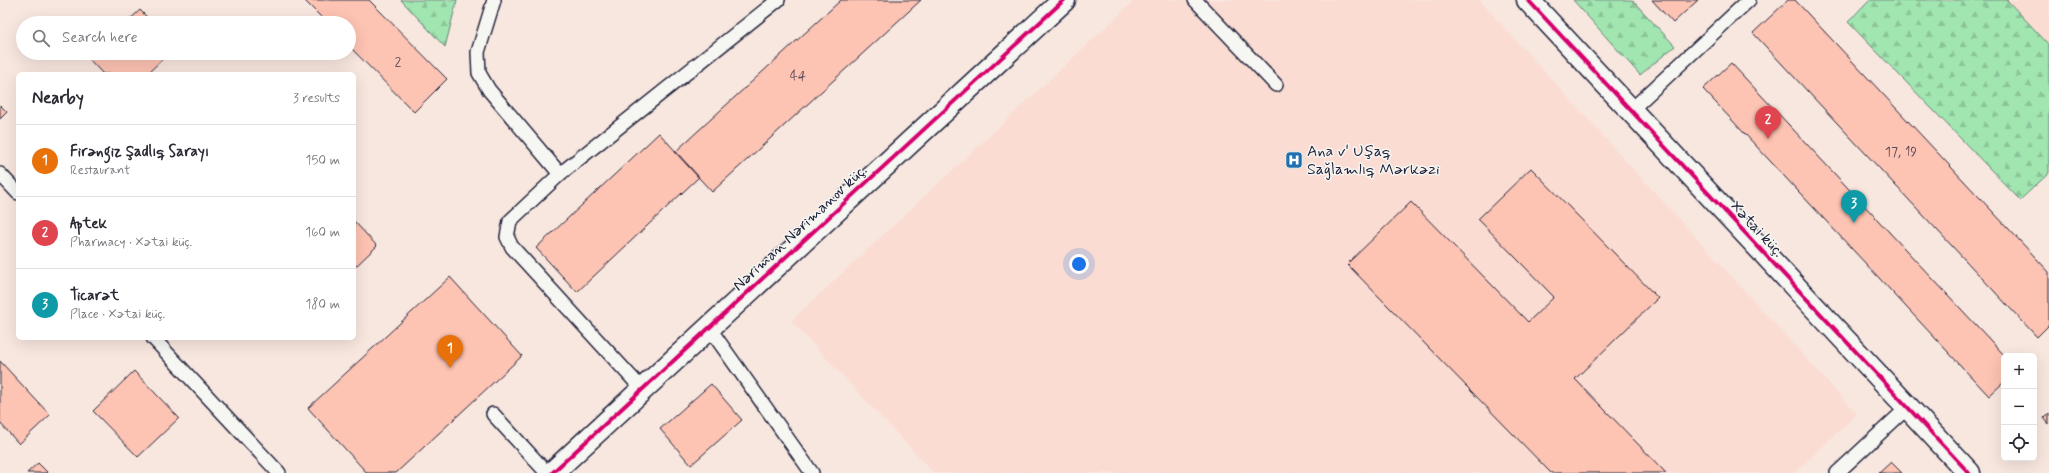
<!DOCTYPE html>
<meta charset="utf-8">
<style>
body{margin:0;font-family:Mynerve,sans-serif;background:#f7f7f7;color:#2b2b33}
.controls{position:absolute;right:12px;bottom:12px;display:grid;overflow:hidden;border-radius:6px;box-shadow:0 4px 16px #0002}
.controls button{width:36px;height:36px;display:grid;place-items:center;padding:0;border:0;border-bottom:1px solid #e1e1e2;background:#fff;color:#2b2b33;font:20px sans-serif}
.you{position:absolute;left:1079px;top:264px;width:14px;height:14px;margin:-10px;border:3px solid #fff;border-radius:50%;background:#1a73e8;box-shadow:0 0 0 6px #1a73e833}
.badge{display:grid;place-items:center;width:26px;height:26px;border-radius:50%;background:#111827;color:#fff;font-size:13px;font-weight:700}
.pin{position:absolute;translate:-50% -33px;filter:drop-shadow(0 1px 2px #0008)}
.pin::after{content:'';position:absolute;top:21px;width:14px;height:12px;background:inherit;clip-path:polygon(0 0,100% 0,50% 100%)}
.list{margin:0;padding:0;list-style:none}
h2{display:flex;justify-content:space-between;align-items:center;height:52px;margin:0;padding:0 16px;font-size:17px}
h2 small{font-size:13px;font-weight:400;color:#7c7c81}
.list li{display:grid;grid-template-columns:26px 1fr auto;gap:12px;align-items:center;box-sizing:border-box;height:72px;padding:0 16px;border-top:1px solid #e1e1e2}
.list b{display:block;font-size:15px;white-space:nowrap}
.list p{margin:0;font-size:13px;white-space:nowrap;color:#7c7c81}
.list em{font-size:13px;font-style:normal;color:#7c7c81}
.icon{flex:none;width:22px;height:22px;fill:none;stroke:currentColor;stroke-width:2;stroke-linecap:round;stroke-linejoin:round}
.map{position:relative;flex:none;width:2049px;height:473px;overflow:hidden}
.search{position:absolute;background:#fff;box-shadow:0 4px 16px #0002;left:16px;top:16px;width:340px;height:44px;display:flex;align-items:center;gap:10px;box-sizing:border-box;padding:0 14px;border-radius:22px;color:#7c7c81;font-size:15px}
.panel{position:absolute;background:#fff;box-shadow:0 4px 16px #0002;left:16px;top:72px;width:340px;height:268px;border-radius:6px}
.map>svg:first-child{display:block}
.built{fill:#fadcd2}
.forest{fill:url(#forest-firs);stroke:#628476}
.building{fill:#fdc3b3;stroke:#22223b}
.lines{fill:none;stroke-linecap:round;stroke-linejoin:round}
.service-casing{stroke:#22223b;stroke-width:16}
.minor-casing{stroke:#22223b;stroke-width:25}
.tertiary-casing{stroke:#22223b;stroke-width:25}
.service{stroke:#f6f6f2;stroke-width:13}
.minor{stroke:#f6f6f2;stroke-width:22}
.tertiary{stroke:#f6f6f2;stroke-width:22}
.cycleway-casing{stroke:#f6f6f2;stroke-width:6}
.cycleway{stroke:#d6006c;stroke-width:4}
.labels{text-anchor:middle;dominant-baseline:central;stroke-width:3;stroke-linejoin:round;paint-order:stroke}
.number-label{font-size:14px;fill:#594a59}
.poi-label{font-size:16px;fill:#22223b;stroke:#f6f6f2;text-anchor:start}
.street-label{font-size:16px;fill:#22223b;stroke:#f6f6f2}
</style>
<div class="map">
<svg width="2049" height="473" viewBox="0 0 2049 473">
<defs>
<pattern id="forest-firs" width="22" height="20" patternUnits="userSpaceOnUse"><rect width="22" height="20" fill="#a1e5b0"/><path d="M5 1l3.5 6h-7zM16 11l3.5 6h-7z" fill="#8ac498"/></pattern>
</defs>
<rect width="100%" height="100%" fill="#f8e7df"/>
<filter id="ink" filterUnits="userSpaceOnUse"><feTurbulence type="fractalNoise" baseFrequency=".025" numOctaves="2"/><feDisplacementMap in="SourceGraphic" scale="8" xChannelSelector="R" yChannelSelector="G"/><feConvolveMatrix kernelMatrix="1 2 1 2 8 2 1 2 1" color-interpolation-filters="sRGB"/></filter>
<g filter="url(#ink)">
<!-- built -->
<path class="built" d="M 1135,0 L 1479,0 L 1857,414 L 1794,473 L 934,473 L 791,321 Z
M 2007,0 L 2049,0 L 2049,45 Z"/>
<!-- forest -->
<path class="forest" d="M 401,0 L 457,0 L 445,47 Z
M 1573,0 L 1632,0 L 1675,46 L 1640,75 Z
M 1869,0 L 2007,0 L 2049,45 L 2049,173 L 2020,200 L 1848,22 Z"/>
<!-- building -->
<path class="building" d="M 304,0 L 369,0 L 447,79 L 414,112 L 349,46 L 349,23 L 327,23 Z
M 841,0 L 921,0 L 712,192 L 675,152 Z
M 1652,0 L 1698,0 L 1673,23 Z
M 1788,0 L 1795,0 L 2049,272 L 2049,325 L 2037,337 L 1753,33 Z
M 140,10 L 153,23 L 126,23 Z
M 94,53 L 169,53 L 147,74 L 103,74 L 88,58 Z
M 1731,63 L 2005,356 L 2004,382 L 1989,396 L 1703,89 Z
M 0,105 L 7,112 L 0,119 Z
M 659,133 L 699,177 L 577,292 L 536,248 Z
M 1531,168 L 1658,298 L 1575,379 L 1666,473 L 1551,473 L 1347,264 L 1411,202 L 1528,322 L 1554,297 L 1478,219 Z
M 354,221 L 377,246 L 354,268 Z
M 450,277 L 522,356 L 396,473 L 367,473 L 308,408 Z
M 0,361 L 50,415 L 19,444 L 0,423 Z
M 134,371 L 179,418 L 138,457 L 93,411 Z
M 711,384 L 742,420 L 691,465 L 660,429 Z
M 2049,413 L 2049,424 L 2044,418 Z
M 1891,462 L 1902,473 L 1879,473 Z
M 38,463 L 48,473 L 27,473 Z"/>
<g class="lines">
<defs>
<path id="service" d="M 494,0 L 478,52 L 479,73 L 489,90 L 560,174 L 510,221 L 507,237 L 512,247 L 643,390
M 1195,0 L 1276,85
M 1630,111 L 1749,0
M 0,174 L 18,193
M 560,174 L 778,0
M 710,329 L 812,473
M 153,338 L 279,473
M 493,414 L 547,473
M 1837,473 L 1908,407"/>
<path id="minor" d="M 1528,0 L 1969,473"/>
<path id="tertiary" d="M 552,473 L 1064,0"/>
</defs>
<!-- service casing -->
<use href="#service" class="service-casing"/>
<!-- minor casing -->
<use href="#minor" class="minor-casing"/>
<!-- tertiary casing -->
<use href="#tertiary" class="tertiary-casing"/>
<!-- service -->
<use href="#service" class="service"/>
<!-- minor -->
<use href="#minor" class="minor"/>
<!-- tertiary -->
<use href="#tertiary" class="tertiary"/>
<defs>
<path id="cycleway" d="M 1528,0 L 1969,473
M 552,473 L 1064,0"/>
</defs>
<!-- cycleway casing -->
<use href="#cycleway" class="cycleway-casing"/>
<!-- cycleway -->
<use href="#cycleway" class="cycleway"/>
</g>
</g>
<!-- icons -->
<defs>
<symbol id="hospital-square" viewBox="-11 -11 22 22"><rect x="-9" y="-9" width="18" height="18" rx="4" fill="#1f6fb2" stroke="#f6f6f2"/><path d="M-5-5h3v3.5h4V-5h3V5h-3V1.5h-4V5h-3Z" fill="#fff"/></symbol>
</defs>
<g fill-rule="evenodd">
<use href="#hospital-square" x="1284" y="150" width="20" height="20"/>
</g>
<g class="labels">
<!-- number labels -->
<g class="number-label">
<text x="398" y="62">2</text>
<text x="798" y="76">44</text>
<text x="1901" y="152">17, 19</text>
</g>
<!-- poi labels -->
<g class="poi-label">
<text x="1307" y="151">Ana v' Uşaq<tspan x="1307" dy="18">Sağlamlıq Mərkəzi</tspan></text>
</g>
<!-- street labels -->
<g class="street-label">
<text transform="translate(800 228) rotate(-43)">Nəriman Nərimanov küç.</text>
<text transform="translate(1757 229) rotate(47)">Xətai küç.</text>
</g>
</g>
</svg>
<div class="controls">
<button>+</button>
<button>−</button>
<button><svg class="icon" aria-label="locate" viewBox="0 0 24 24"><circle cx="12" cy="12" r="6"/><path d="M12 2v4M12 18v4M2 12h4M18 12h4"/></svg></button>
</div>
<div class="you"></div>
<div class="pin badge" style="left:450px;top:368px;background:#e8710a">1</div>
<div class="pin badge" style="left:1768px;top:139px;background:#e0444e">2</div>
<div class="pin badge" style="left:1854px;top:223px;background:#0f9aa8">3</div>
<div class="search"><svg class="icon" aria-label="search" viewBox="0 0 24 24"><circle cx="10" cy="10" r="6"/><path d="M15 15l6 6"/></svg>Search here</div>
<section class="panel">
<h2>Nearby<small>3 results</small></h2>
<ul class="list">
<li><span class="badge" style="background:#e8710a">1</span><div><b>Firəngiz Şadlıq Sarayı</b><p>Restaurant</p></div><em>150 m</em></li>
<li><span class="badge" style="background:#e0444e">2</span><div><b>Aptek</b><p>Pharmacy · Xətai küç.</p></div><em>160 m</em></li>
<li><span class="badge" style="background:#0f9aa8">3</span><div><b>Ticarət</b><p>Place · Xətai küç.</p></div><em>180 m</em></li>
</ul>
</section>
</div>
